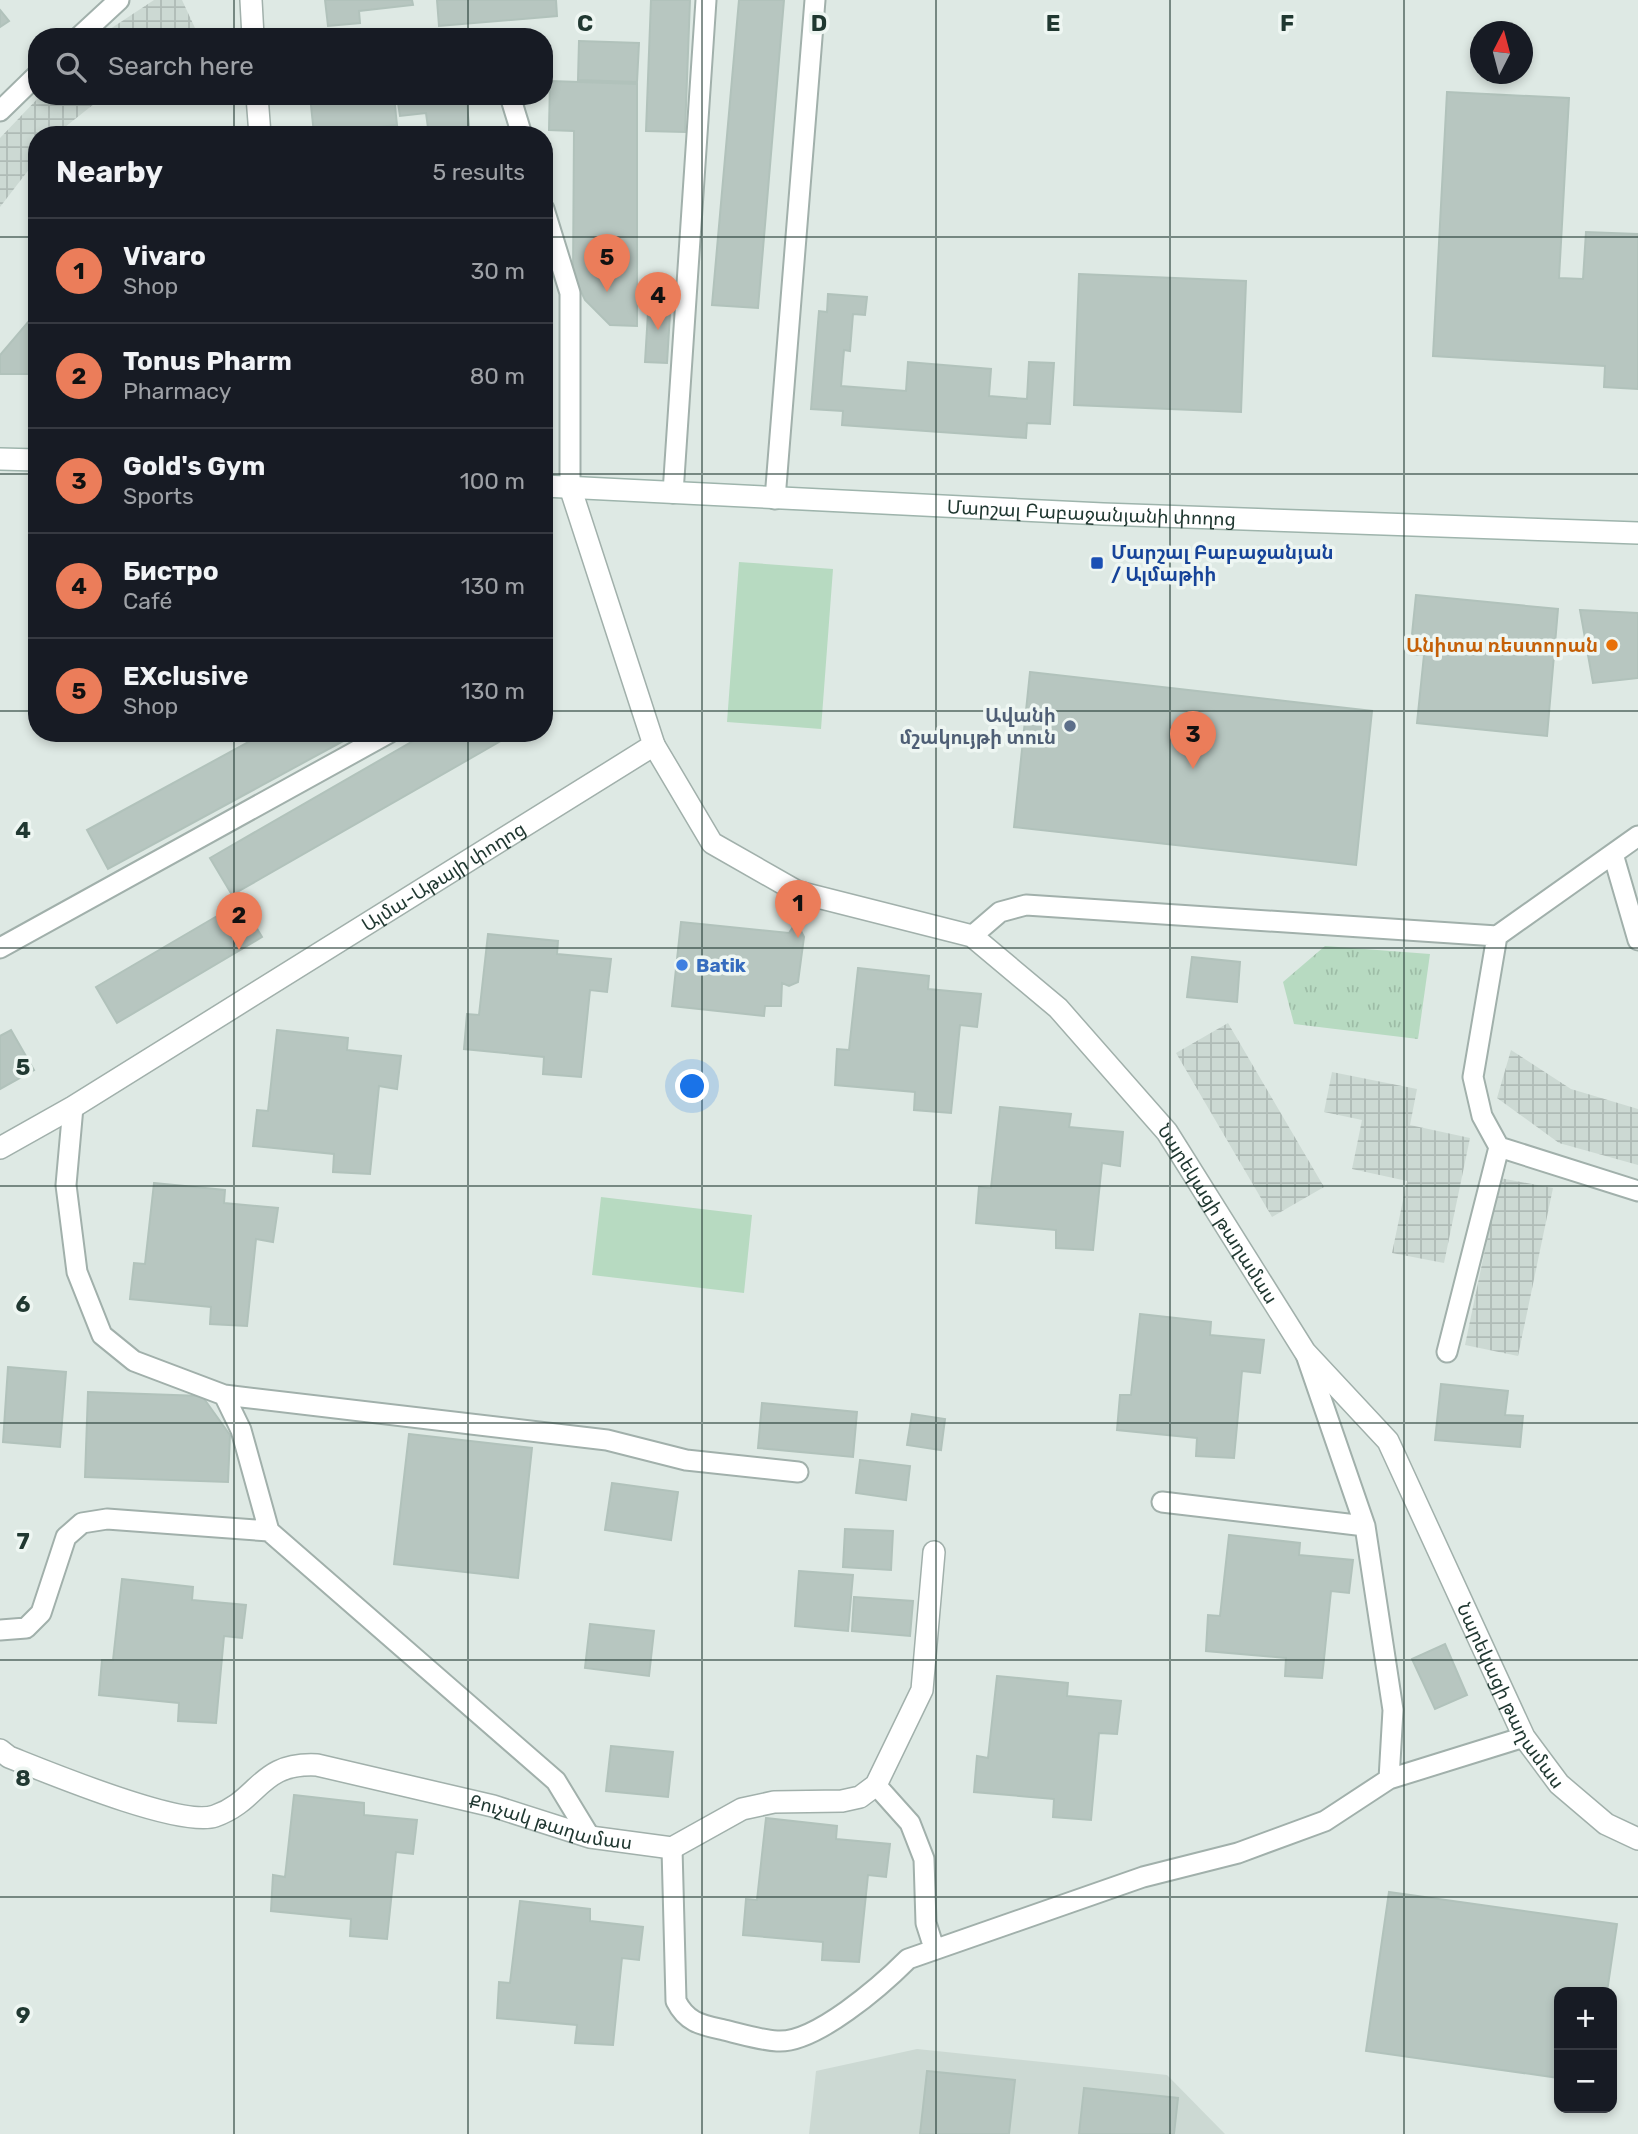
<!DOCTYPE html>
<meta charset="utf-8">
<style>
body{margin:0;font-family:Rubik,"Noto Sans Armenian",sans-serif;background:#20242c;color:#f1f3f6}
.controls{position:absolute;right:21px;bottom:21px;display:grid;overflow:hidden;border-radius:14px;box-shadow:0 4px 10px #0003}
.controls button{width:63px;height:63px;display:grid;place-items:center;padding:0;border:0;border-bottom:2px solid #363941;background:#171b24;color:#f1f3f6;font:35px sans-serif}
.compass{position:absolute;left:1470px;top:21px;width:63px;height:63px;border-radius:50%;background:#171b24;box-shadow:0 4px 10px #0003;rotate:6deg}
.you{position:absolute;left:693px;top:1087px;width:24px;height:24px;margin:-18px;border:5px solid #fff;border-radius:50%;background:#1a73e8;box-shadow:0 0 0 10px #1a73e833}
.badge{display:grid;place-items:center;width:46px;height:46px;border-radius:50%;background:#eb7d5a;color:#111;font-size:23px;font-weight:700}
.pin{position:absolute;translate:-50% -58px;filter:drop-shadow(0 2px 4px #0008)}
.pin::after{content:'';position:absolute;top:37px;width:24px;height:21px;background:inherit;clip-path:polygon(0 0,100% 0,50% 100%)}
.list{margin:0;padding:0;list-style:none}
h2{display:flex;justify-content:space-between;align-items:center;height:91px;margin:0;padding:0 28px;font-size:30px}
h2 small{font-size:23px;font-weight:400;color:#9ea1a6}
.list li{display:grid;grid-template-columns:46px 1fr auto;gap:21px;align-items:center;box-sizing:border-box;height:105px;padding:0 28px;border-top:2px solid #363941}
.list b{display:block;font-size:26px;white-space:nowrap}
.list p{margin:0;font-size:23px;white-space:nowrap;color:#9ea1a6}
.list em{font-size:23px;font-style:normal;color:#9ea1a6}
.icon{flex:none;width:38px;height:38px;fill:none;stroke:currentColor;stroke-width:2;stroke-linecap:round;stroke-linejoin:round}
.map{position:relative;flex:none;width:1638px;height:2134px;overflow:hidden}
.search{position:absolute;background:#171b24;box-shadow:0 4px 10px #0003;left:28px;top:28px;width:525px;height:77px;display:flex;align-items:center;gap:18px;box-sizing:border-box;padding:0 24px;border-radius:28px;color:#9ea1a6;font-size:26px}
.panel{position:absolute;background:#171b24;box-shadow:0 4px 10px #0003;left:28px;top:126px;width:525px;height:616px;border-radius:28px}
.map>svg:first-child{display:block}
.built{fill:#ccd9d3}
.industrial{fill:url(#industrial-grid)}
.grass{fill:url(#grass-tufts)}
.pitch{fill:#b7dac1}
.building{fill:#b7c6c0;stroke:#b1c2bb;stroke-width:2}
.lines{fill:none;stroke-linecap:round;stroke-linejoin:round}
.service-casing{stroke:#a1b0ab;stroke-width:23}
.minor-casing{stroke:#a1b0ab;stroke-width:24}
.tertiary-casing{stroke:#a1b0ab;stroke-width:24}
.secondary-casing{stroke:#9eb4ac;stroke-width:24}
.service{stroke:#fff;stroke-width:19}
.minor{stroke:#fff;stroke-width:21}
.tertiary{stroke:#fff;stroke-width:21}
.secondary{stroke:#fff;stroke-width:21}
.grid{fill:none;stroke:#203831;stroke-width:2;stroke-opacity:0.55}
.transit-dot{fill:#1a4fb4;stroke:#eef6f2;stroke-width:2.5}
.food-dot{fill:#e8710a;stroke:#eef6f2;stroke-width:2.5}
.service-dot{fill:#5c6f8a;stroke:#eef6f2;stroke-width:2.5}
.shop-dot{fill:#3f7fe0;stroke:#eef6f2;stroke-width:2.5}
.labels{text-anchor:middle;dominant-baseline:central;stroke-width:7;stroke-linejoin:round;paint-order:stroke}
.street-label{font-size:19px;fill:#203831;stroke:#eef6f2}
.transit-label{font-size:19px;font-weight:bold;fill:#164399;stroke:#eef6f2;text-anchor:start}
.food-label{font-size:19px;font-weight:bold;fill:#c56008;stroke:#eef6f2;text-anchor:end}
.service-label{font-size:19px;font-weight:bold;fill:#4e5e75;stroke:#eef6f2;text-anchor:end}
.shop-label{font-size:19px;font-weight:bold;fill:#366cbe;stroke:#eef6f2;text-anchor:start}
.grid-label{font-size:23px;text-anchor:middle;font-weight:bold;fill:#203831;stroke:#eef6f2;stroke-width:7;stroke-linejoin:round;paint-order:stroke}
</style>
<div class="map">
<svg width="1638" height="2134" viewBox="0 0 1638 2134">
<defs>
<pattern id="industrial-grid" width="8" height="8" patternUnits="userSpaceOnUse" patternTransform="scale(1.75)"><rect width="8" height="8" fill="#ccd9d3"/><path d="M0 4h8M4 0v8" fill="none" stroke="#afbbb6"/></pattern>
<pattern id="grass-tufts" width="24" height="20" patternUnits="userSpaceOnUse" patternTransform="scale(1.75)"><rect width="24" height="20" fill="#b7dac1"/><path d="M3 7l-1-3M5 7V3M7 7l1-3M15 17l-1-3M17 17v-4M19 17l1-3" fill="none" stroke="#9dbca6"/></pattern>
</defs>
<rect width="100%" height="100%" fill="#dee9e4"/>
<!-- built -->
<path class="built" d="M 917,2049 L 1167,2075 L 1225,2134 L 809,2134 L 816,2071 Z"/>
<!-- industrial -->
<path class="industrial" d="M 154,0 L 182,0 L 195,28 L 183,37 L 98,37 Z
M 40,96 L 104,96 L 55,135 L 37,135 L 37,159 L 0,207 L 0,138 Z
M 1228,1023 L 1324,1187 L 1272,1217 L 1176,1053 Z
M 1511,1050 L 1571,1089 L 1638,1109 L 1638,1165 L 1559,1143 L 1497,1098 Z
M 1332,1072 L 1417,1089 L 1410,1125 L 1470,1138 L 1444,1263 L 1392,1253 L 1407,1181 L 1352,1169 L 1362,1120 L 1324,1112 Z
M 1500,1178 L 1553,1188 L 1518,1356 L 1465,1345 Z"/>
<!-- grass -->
<path class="grass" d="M 1325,946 L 1430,954 L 1418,1039 L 1294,1024 L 1283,982 Z"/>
<!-- pitch -->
<path class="pitch" d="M 739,562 L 833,569 L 821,729 L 727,722 Z
M 601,1197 L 752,1215 L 744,1293 L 592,1275 Z"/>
<!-- building -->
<path class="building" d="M 325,0 L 412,0 L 413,5 L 359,11 L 360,23 L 328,26 Z
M 437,0 L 556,0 L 557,16 L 439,26 Z
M 651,0 L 690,0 L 685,132 L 646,131 Z
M 739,0 L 784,0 L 758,308 L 712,305 Z
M 0,10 L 9,21 L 0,27 Z
M 579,41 L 639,43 L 637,82 L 578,80 Z
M 550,81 L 637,84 L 637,326 L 610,325 L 585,300 L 573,275 L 574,131 L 549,130 Z
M 1447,92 L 1569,98 L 1559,278 L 1583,279 L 1586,232 L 1638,234 L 1638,389 L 1604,387 L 1605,366 L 1433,356 Z
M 310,96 L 394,96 L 397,125 L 314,134 Z
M 397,96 L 466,96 L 470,135 L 429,135 L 426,113 L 400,116 Z
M 544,273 L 551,281 L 552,310 L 544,318 Z
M 1079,274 L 1246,281 L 1241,412 L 1074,405 Z
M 828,294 L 867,297 L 865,315 L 853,314 L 850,351 L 844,350 L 841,386 L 906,391 L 908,362 L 991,369 L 989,396 L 1027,399 L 1029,362 L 1054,363 L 1050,424 L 1027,423 L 1026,438 L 842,425 L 843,411 L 811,409 L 819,311 L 827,312 Z
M 649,296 L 671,298 L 667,363 L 645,362 Z
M 29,321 L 37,321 L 37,374 L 0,374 L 0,355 Z
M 1416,595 L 1558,609 L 1547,736 L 1417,723 L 1424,655 L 1410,654 Z
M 1580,610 L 1638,613 L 1638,678 L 1593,683 Z
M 1030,672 L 1372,711 L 1356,865 L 1014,827 Z
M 265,733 L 358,733 L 108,869 L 87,830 Z
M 427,733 L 503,733 L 506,738 L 232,895 L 210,858 Z
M 241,902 L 262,937 L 117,1023 L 96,987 Z
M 681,922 L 789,933 L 793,927 L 799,927 L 804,937 L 798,982 L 789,986 L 782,983 L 781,1006 L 765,1006 L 764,1016 L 672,1006 Z
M 488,934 L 558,941 L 557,954 L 611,959 L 607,992 L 590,990 L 581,1077 L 543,1074 L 544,1057 L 464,1049 L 467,1014 L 479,1015 Z
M 1192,957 L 1240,962 L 1237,1002 L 1187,997 Z
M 858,968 L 929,976 L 928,989 L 981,994 L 977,1027 L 960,1025 L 951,1113 L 914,1110 L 915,1092 L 835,1085 L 837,1049 L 849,1050 Z
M 11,1030 L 34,1070 L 0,1089 L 0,1036 Z
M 277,1030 L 348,1038 L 347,1050 L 401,1056 L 397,1089 L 379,1086 L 370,1174 L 333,1172 L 334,1154 L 253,1146 L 257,1110 L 268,1111 Z
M 1000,1107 L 1071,1114 L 1069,1127 L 1123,1132 L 1120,1166 L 1102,1163 L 1093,1250 L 1056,1248 L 1056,1230 L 976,1223 L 979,1187 L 991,1188 Z
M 154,1183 L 225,1190 L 224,1203 L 278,1208 L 273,1242 L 256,1239 L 247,1326 L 210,1324 L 211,1307 L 130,1299 L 134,1263 L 145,1264 Z
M 1140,1314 L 1211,1322 L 1210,1335 L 1264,1340 L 1260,1373 L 1242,1371 L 1234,1458 L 1196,1456 L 1197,1438 L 1117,1430 L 1120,1395 L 1131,1395 Z
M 8,1367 L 66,1372 L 60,1447 L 3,1442 Z
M 1441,1384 L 1508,1391 L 1505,1415 L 1523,1416 L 1520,1447 L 1435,1440 Z
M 88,1392 L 202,1396 L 230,1435 L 228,1482 L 85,1477 Z
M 762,1403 L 857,1412 L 853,1457 L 758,1448 Z
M 912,1414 L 945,1419 L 941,1450 L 907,1445 Z
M 409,1434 L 532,1448 L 518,1578 L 394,1564 Z
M 860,1460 L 910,1466 L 906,1500 L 856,1493 Z
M 612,1483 L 678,1492 L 671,1540 L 605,1530 Z
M 845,1529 L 893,1531 L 891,1570 L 843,1567 Z
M 1229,1535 L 1300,1543 L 1299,1555 L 1353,1560 L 1349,1593 L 1331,1591 L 1322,1678 L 1285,1676 L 1286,1658 L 1206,1651 L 1208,1615 L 1220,1616 Z
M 799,1571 L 853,1575 L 848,1631 L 795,1626 Z
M 122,1579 L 193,1587 L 192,1600 L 246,1605 L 242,1638 L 224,1636 L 216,1723 L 178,1721 L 179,1703 L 99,1695 L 102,1660 L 113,1660 Z
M 854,1597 L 913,1601 L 910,1636 L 852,1631 Z
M 590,1624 L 654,1631 L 649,1676 L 585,1668 Z
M 1445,1644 L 1467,1695 L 1435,1709 L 1412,1659 Z
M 997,1676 L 1068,1683 L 1067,1696 L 1121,1701 L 1117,1734 L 1099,1733 L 1091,1820 L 1053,1817 L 1054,1799 L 974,1792 L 977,1756 L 988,1758 Z
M 611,1746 L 673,1752 L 668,1797 L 606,1791 Z
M 294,1795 L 364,1803 L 364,1815 L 417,1820 L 413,1854 L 396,1852 L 387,1939 L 350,1936 L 351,1919 L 271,1911 L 273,1875 L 285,1877 Z
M 766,1818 L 837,1826 L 836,1839 L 890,1844 L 886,1877 L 868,1875 L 859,1962 L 822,1960 L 823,1942 L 743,1935 L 746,1899 L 757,1900 Z
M 1389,1892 L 1617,1924 L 1607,1992 L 1559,1992 L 1559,2078 L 1366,2051 Z
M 520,1901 L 590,1909 L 590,1921 L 643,1927 L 639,1960 L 622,1958 L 613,2045 L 575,2043 L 577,2025 L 497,2018 L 499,1982 L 510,1983 Z
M 927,2071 L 1015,2080 L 1009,2134 L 920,2134 Z
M 1084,2088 L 1178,2098 L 1174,2134 L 1079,2134 Z"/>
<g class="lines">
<defs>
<path id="service" d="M 79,37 L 119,0
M 510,96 L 522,135
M 0,111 L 37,75
M 544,209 L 570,293 L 570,487
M 673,493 L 706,0
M 775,499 L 815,0
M 1613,854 L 1638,940
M 972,936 L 1000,912 L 1026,905 L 1497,936 L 1638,836
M 1497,936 L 1473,1077 L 1482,1116 L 1499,1147 L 1638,1191
M 0,948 L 389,733
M 73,1107 L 66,1185 L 77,1272 L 102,1335 L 134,1361 L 224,1395 L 607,1440 L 686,1460 L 798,1472
M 1305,1352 L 1365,1526 L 1393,1710 L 1389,1779
M 1447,1352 L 1499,1147
M 224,1395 L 241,1430 L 269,1531 L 556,1781 L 590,1837
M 1162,1502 L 1365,1526
M 0,1630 L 26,1628 L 41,1613 L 66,1537 L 82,1523 L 107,1519 L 269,1531
M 876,1785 L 910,1823 L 924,1859 L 926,1923 L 934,1948
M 672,1848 L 676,2001 C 687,2023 702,2025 724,2030 C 741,2034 760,2040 777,2041 C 815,2044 882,1985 908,1959 L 1143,1877 L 1238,1853 L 1325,1821 L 1389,1779 L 1524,1737"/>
<g id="minor">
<path id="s1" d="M 654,745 L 712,843 L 798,892 L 972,936 L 1058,1008 L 1167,1132 L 1305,1352 L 1388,1441 L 1524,1737 L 1559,1784 L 1606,1824 L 1638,1839"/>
<path id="s2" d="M 0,1750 L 9,1757 C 47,1772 181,1828 215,1816 C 260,1800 259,1762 317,1765 L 493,1806 L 590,1837 L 672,1848 L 742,1809 L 774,1802 L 842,1801 L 860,1797 L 876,1785 L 922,1690 L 934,1552"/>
</g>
<g id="tertiary">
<path d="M 251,0 L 253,37"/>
<path d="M 257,96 L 260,135"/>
<path id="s3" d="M 0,1148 L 73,1107 L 654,745 L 570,487"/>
</g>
<g id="secondary">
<path d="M 0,459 L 37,460"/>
<path id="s4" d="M 544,486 L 1103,514 L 1638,533"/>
</g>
</defs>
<!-- service casing -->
<use href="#service" class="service-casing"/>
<!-- minor casing -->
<use href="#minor" class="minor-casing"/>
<!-- tertiary casing -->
<use href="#tertiary" class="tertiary-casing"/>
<!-- secondary casing -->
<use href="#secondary" class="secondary-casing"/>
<!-- service -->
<use href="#service" class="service"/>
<!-- minor -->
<use href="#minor" class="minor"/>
<!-- tertiary -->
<use href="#tertiary" class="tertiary"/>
<!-- secondary -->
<use href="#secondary" class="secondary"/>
</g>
<!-- grid -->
<path class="grid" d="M 234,0 L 234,37M 468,0 L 468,37M 702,0 L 702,2134M 936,0 L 936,2134M 1170,0 L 1170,2134M 1404,0 L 1404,2134M 234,96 L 234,135M 468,96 L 468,135M 0,237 L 37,237M 544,237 L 1638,237M 0,474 L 37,474M 544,474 L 1638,474M 0,711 L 37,711M 544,711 L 1638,711M 234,733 L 234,2134M 468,733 L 468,2134M 0,948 L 1638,948M 0,1186 L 1638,1186M 0,1423 L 1638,1423M 0,1660 L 1638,1660M 0,1897 L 1638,1897"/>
<!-- markers -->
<rect class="transit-dot" x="1090" y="556" width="14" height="14" rx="3.5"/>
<circle class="food-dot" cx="1612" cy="645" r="7"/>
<circle class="service-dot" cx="1070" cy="726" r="7"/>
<circle class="shop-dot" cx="682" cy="965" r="7"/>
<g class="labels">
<!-- street labels -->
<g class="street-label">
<text stroke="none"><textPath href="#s4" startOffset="548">Մարշալ Բաբաջանյանի փողոց</textPath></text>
<text stroke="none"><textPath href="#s3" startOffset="520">Ալմա-Աթայի փողոց</textPath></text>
<text stroke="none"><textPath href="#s1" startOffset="766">Նարեկացի թաղամաս</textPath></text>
<text stroke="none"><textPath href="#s1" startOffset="1334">Նարեկացի թաղամաս</textPath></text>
<text stroke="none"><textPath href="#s2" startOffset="586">Քուչակ թաղամաս</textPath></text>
</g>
<!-- transit labels -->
<g class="transit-label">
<text x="1111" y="552">Մարշալ Բաբաջանյան<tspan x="1111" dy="22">/ Ալմաթիի</tspan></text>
</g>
<!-- food labels -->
<g class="food-label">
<text x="1598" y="645">Անիտա ռեստորան</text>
</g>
<!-- service labels -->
<g class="service-label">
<text x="1056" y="715">Ավանի<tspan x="1056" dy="22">մշակույթի տուն</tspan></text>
</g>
<!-- shop labels -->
<g class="shop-label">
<text x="696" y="965">Batik</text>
</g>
</g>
<g class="grid-label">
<text x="585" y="31">C</text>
<text x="819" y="31">D</text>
<text x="1053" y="31">E</text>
<text x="1287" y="31">F</text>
<text x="23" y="838">4</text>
<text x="23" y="1075">5</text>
<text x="23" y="1312">6</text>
<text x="23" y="1549">7</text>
<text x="23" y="1786">8</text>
<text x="23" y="2023">9</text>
</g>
</svg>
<div class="controls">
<button>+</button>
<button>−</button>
</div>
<svg class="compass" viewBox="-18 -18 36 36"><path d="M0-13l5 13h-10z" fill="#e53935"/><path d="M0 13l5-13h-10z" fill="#9ea1a6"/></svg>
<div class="you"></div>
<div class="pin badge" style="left:798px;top:938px">1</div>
<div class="pin badge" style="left:239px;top:950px">2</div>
<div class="pin badge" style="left:1193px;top:769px">3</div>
<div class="pin badge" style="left:658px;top:330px">4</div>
<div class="pin badge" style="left:607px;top:292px">5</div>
<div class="search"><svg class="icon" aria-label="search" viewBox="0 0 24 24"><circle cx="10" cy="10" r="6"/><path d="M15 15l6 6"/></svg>Search here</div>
<section class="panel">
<h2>Nearby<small>5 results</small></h2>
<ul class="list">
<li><span class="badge">1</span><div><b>Vivaro</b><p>Shop</p></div><em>30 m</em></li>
<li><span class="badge">2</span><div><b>Tonus Pharm</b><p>Pharmacy</p></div><em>80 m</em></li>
<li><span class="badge">3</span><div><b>Gold's Gym</b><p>Sports</p></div><em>100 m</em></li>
<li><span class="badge">4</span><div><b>Бистро</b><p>Café</p></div><em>130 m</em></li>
<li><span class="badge">5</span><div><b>EXclusive</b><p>Shop</p></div><em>130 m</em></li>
</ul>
</section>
</div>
